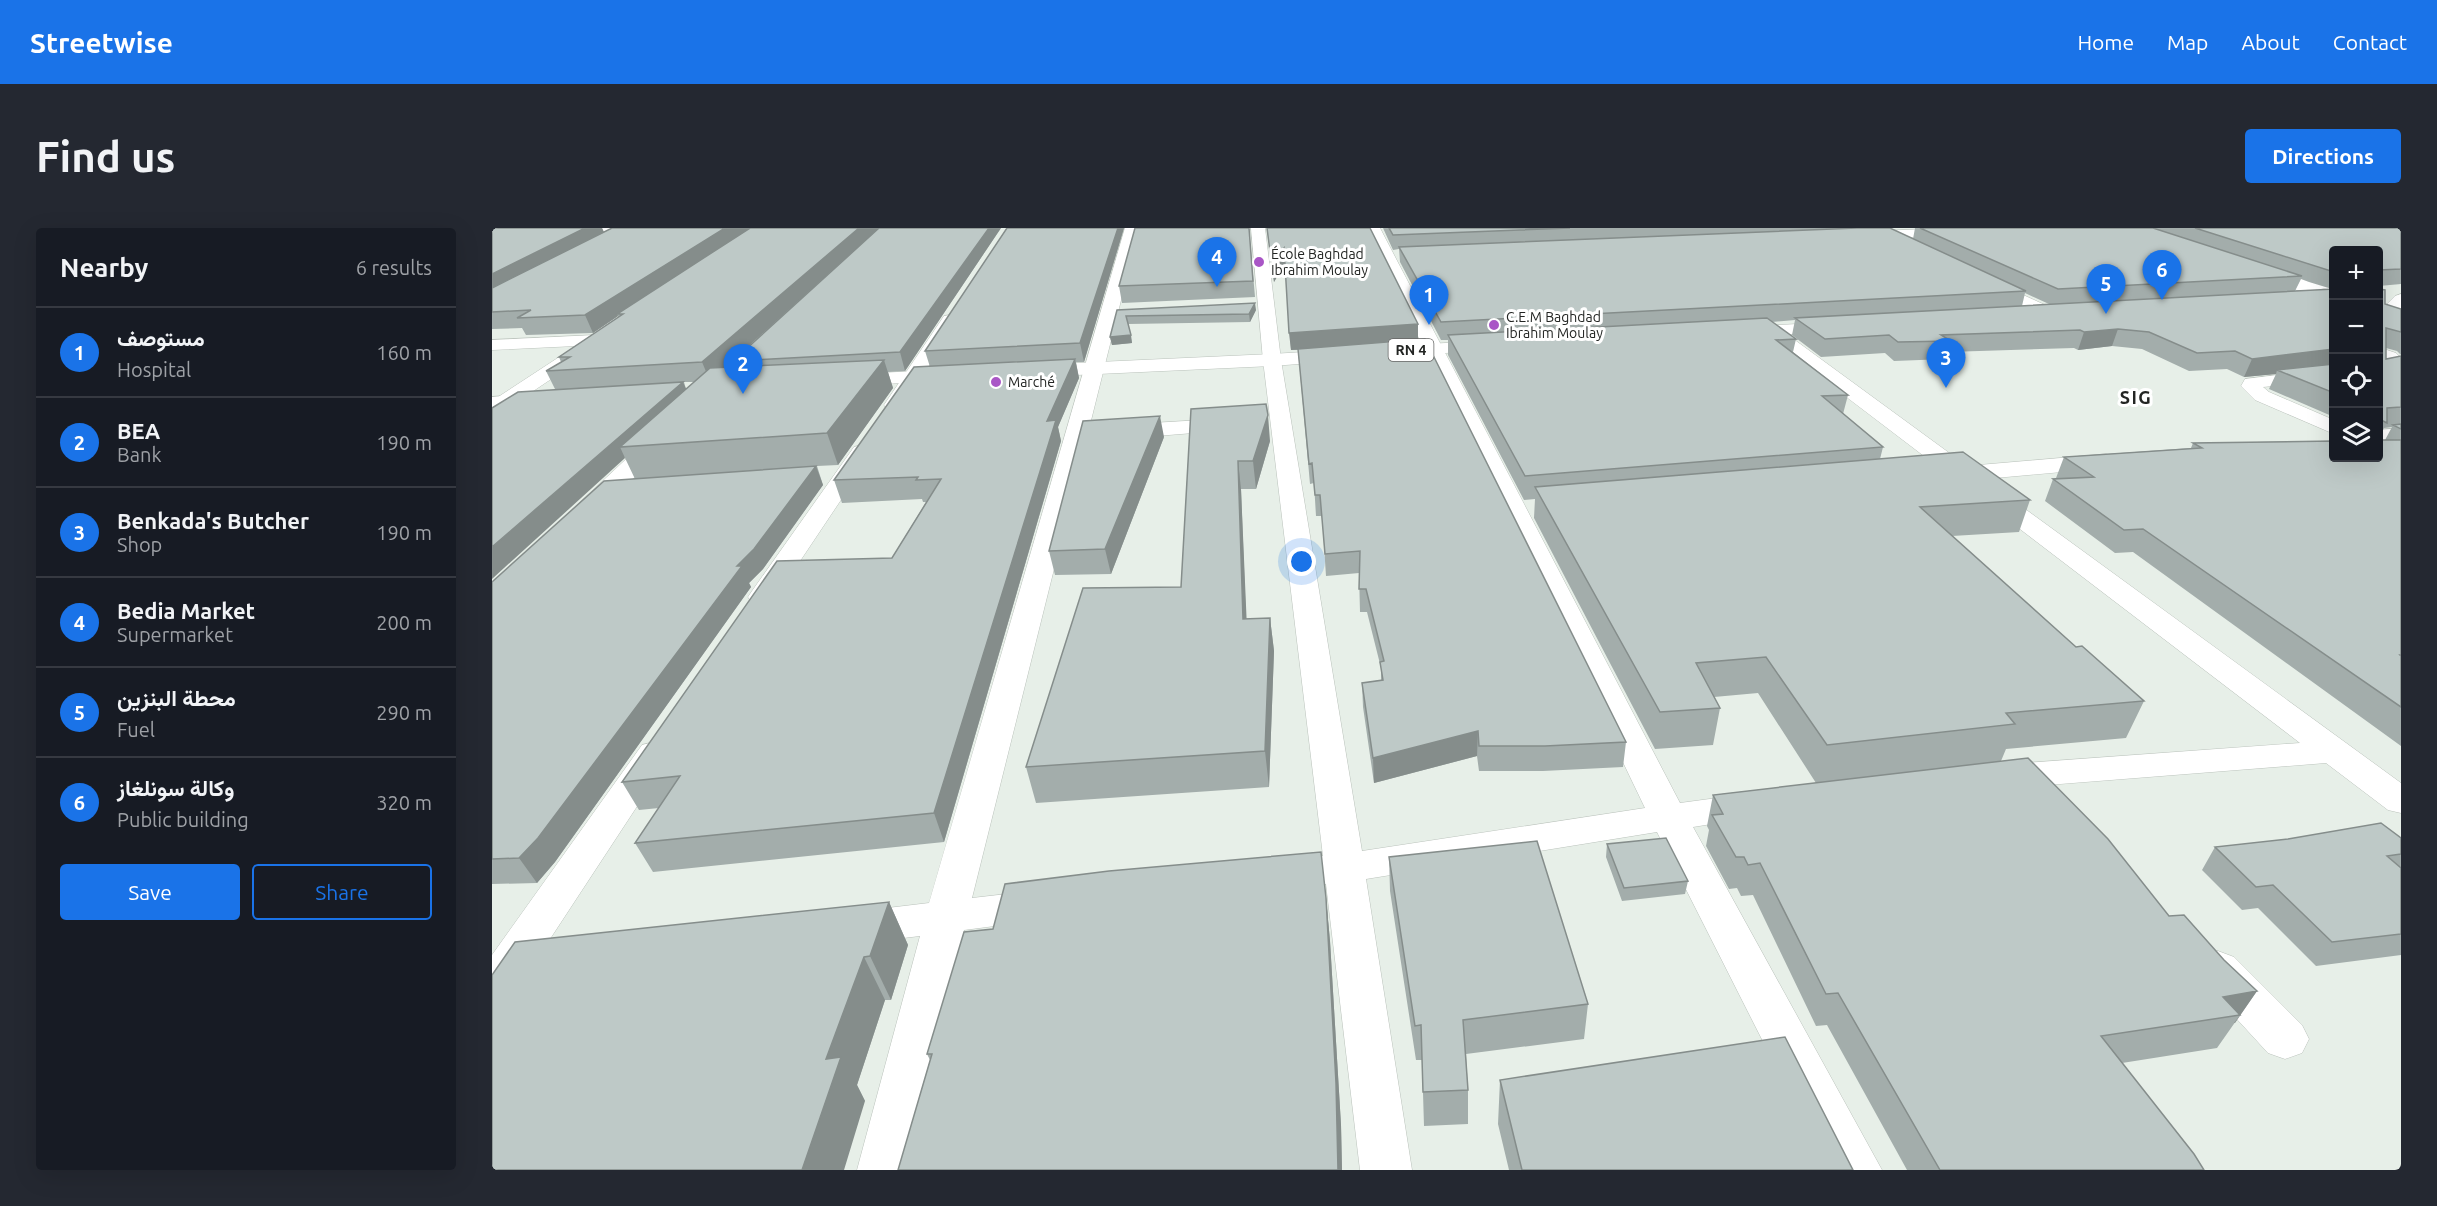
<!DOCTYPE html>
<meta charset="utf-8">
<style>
body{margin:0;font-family:Ubuntu,Vazirmatn,sans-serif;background:#242831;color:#f1f3f6}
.controls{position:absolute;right:18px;top:18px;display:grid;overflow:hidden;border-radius:6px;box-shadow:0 6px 24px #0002}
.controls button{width:54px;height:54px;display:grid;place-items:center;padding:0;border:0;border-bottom:2px solid #363941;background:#171b24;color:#f1f3f6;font:30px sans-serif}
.you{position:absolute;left:810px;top:334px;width:21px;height:21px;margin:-15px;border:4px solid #fff;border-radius:50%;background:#1a73e8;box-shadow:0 0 0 9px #1a73e833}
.badge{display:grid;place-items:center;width:39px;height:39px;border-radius:50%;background:#1a73e8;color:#fff;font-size:20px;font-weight:700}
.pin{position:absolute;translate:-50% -50px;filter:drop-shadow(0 2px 3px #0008)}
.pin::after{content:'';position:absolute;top:32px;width:21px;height:18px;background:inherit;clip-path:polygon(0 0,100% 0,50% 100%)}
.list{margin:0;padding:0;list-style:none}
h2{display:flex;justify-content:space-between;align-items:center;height:78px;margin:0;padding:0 24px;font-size:26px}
h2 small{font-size:20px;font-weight:400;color:#9ea1a6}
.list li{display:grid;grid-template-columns:39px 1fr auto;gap:18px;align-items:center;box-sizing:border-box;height:90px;padding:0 24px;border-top:2px solid #363941}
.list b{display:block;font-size:22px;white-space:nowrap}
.list p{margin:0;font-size:20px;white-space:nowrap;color:#9ea1a6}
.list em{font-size:20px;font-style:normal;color:#9ea1a6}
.actions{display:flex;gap:12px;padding:18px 24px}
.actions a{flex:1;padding:14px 0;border:2px solid #1a73e8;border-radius:6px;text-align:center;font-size:21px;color:#1a73e8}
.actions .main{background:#1a73e8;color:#fff}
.icon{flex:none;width:33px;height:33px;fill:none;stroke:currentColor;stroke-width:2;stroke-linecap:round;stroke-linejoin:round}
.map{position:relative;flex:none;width:1909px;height:942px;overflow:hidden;border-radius:6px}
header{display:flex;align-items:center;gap:36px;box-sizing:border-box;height:84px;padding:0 30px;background:#1a73e8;color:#fff}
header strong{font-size:28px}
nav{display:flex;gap:33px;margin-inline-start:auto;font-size:21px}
.intro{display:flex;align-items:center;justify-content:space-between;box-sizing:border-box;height:144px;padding:0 36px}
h1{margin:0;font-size:42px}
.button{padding:15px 27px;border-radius:6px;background:#1a73e8;color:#fff;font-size:21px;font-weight:700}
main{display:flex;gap:36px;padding:0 36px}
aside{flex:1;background:#171b24;border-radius:6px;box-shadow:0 6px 24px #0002}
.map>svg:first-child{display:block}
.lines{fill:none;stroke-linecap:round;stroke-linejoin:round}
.minor-casing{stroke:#bac2bb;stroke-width:1}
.primary-casing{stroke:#bac2bb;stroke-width:1}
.minor{fill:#fff;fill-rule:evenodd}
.primary{fill:#fff;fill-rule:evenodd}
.wall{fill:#a3adab;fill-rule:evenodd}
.shaded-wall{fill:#858d8b}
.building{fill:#bec9c7;stroke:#858d8b;stroke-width:1.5}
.poi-dot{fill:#a956c6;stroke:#fff;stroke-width:2}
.labels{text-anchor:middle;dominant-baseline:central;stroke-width:6;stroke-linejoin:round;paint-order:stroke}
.far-poi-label{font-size:14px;fill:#232523;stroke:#fff;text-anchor:start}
.shield{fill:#fff;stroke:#656665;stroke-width:1.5}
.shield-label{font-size:14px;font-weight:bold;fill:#232523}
.far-district-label{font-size:18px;font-weight:bold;letter-spacing:1.5px;fill:#232523;stroke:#fff}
</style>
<header>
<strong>Streetwise</strong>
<nav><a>Home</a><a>Map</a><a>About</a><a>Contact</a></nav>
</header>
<div class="intro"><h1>Find us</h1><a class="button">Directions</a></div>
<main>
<aside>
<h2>Nearby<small>6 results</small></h2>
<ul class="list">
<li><span class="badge">1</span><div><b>مستوصف</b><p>Hospital</p></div><em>160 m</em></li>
<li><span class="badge">2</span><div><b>BEA</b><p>Bank</p></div><em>190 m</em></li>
<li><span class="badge">3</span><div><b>Benkada's Butcher</b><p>Shop</p></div><em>190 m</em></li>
<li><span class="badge">4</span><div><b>Bedia Market</b><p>Supermarket</p></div><em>200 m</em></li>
<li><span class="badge">5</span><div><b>محطة البنزين</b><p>Fuel</p></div><em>290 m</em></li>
<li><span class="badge">6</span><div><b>وكالة سونلغاز</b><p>Public building</p></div><em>320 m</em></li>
</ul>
<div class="actions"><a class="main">Save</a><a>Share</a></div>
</aside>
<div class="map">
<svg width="1909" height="942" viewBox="0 0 1909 942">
<rect width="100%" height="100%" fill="#e7efe8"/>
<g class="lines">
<defs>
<path id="minor" d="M 138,0 L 131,4 L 0,9 L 0,1 Z
M 633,0 L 647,0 L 480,670 L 549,662 L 564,666 L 570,677 L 564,688 L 549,692 L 472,702 L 417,942 L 365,942 L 428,708 L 362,716 L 347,711 L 341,700 L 347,689 L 362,684 L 437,675 Z
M 759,0 L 773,0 L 789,132 L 870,623 L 1153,580 L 874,0 L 888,0 L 1188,575 L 1262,565 L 1275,569 L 1281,578 L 1275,587 L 1201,599 L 1390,942 L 1336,942 L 1165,604 L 874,651 L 920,942 L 868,942 L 834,656 L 788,663 L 774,658 L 768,648 L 774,638 L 788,633 L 831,628 L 771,132 Z
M 1456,0 L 1553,0 L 1546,4 L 1365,12 L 1358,8 L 1365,4 Z
M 1764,39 L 1842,64 L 1842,75 L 1759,46 L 1757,43 L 1759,40 Z
M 1490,48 L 1564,82 L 1566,86 L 1558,91 L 1552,90 L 1485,56 L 1482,53 Z
M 458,87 L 464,88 L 466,92 L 412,177 L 409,181 L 402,183 L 395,181 L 392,177 L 452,88 Z
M 1279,98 L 1285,99 L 1475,238 L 1614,226 L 1622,228 L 1625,233 L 1622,238 L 1614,240 L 1492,251 L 1909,555 L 1909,585 L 1896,582 L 1834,535 L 1504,561 L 1491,557 L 1486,549 L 1491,541 L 1504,537 L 1808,515 L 1465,253 L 1445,252 L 1441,247 L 1449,241 L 1273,107 L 1270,103 L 1273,99 Z
M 103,107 L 109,108 L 112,112 L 109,116 L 99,118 L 101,121 L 98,125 L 7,186 L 0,188 L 0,173 L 84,118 L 0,122 L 0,112 Z
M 1886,119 L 1904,125 L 1909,130 L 1909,142 L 1886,148 L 1886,136 L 1892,135 L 1886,131 Z
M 1842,140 L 1842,152 L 1771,159 L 1777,164 L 1842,192 L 1842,206 L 1763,172 L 1749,158 L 1753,151 Z
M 743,190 L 751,191 L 754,196 L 751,201 L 627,211 L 619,209 L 616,204 L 619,199 L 627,197 Z
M 1909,200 L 1909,214 L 1886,216 L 1886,202 Z
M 171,202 L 179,204 L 182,209 L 179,214 L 102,288 L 93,291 L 84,288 L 80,283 L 84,278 L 163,204 Z
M 370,217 L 378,219 L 381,224 L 280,375 L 270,378 L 260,375 L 256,369 L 260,363 L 362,219 Z
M 162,514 L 174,517 L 180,525 L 16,775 L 0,780 L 0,727 L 150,517 Z
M 1726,723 L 1742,729 L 1810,797 L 1817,811 L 1810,825 L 1793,831 L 1776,825 L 1710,753 L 1704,741 L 1710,729 Z"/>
<path id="primary" d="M 1784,45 L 1842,52 L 1842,62 L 1779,53 L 1776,50 L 1779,47 Z
M 1909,66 L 1909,96 L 1903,95 L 1892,79 L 1903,68 Z
M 1346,94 L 1352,95 L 1355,99 L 1352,103 L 1248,109 L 1242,108 L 1239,104 L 1242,100 L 1248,99 Z
M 1001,112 L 1007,113 L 1010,117 L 1007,121 L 780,138 L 541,149 L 534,147 L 531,143 L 534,139 L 541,137 L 780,126 Z
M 459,141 L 466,143 L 469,147 L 466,151 L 352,159 L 345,157 L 342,153 L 345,149 L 352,147 Z
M 52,165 L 59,167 L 62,171 L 59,175 L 0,181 L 0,169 Z"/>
</defs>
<!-- minor casing -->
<use href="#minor" class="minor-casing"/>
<!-- primary casing -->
<use href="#primary" class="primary-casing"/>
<!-- minor -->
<use href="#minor" class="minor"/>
<!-- primary -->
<use href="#primary" class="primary"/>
</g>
<!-- wall -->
<path class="wall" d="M 0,0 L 110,0 L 112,4 L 387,0 L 233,139 L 243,139 L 241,133 L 387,0 L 509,0 L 413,143 L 396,144 L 401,160 L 346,237 L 325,238 L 331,257 L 271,341 L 257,355 L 259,359 L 63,634 L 45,655 L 0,656 L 0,354 L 143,251 L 133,230 L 63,161 L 54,143 L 69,134 L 67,129 L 126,89 L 126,88 L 101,105 L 34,107 L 30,100 L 0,101 ZM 192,154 L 202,154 L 194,161 Z
M 515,0 L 632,0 L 592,134 L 584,134 L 587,150 L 566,199 L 569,213 L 452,614 L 161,644 L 143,615 L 167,580 L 147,582 L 130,554 L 400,330 L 434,274 L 431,274 L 430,271 L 350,275 L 342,252 L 438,139 L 433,123 Z
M 757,0 L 763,69 L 630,75 L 627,58 Z
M 775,0 L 878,0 L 926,112 L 1134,514 L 1131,539 L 1051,543 L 987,543 L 985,528 L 882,555 L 871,479 L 870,455 L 889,452 L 889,440 L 875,384 L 868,384 L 867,345 L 834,348 L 830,288 L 824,288 L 822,255 L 818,256 L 806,122 L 799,122 L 793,35 L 782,54 Z
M 891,0 L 1402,0 L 1398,0 L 1421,11 L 1423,0 L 1909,0 L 1909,56 L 1887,58 L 1887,22 L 1842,22 L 1842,189 L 1777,161 L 1784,146 L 1752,149 L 1735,141 L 1697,143 L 1650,121 L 1620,118 L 1586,122 L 1582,120 L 1456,124 L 1454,131 L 1402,133 L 1393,125 L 1329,129 L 1300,107 L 1303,92 L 1280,94 L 1304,111 L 1301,124 L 1356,167 L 1351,186 L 1391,219 L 1388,231 L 1538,272 L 1527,304 L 1460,308 L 1584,419 L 1652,473 L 1634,510 L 1514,521 L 1509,533 L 1677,688 L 1732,732 L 1765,763 L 1725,820 L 1630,835 L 1712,942 L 1415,942 L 1335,797 L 1324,798 L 1261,667 L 1249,668 L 1245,660 L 1237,661 L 1214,618 L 1217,602 L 1215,598 L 1221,567 L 1324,555 L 1266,465 L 1222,469 L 1228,480 L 1221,517 L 1163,521 L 1042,290 L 1043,271 L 1032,272 L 956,127 L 956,112 L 949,112 L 908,34 L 907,21 L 901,22 ZM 1809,51 L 1817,54 L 1840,61 L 1803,63 ZM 1533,65 L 1557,76 L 1530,78 Z
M 1887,61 L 1893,76 L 1909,81 L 1909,127 L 1905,123 L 1894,120 L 1894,131 L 1909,128 L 1909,518 L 1641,324 L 1623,325 L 1553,273 L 1561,251 L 1565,251 L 1564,250 L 1572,229 L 1699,220 L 1701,215 L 1893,212 L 1900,199 L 1892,200 L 1887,210 Z
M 625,82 L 764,82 L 758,94 L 636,96 L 640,115 L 620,117 L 618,109 Z
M 699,181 L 778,213 L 764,261 L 749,261 L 754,391 L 778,390 L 782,423 L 777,559 L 544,575 L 534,539 L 689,359 Z
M 672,209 L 619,346 L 563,347 L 557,323 Z
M 1909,610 L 1909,727 L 1824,738 L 1766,680 L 1750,682 L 1710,642 L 1723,619 Z
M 1115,616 L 1196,653 L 1193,666 L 1130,673 L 1114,629 Z
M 897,629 L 1096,776 L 1092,811 L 974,826 L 976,862 L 976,896 L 932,898 L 930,832 L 924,832 L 898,663 Z
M 834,670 L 838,713 L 849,897 L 850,942 L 406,942 L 438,832 L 435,826 Z
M 397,674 L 416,717 L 399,772 L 393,772 L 365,857 L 373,873 L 0,942 Z
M 1008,852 L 1361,942 L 1017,942 L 1006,896 Z"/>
<!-- shaded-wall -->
<path class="shaded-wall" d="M 93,0 L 110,0 L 113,7 L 0,66 L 0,46 Z
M 233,0 L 260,0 L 125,86 L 126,88 L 101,105 L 93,87 Z
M 367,0 L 387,0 L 218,153 L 210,134 Z
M 497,0 L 509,0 L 413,143 L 408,124 Z
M 626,0 L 632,0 L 592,134 L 588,115 Z
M 792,20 L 793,35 L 782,54 L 780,39 Z
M 763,75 L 764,82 L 758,94 L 757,86 Z
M 926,96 L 926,114 L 799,122 L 797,105 Z
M 1626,101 L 1620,118 L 1586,122 L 1592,104 Z
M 639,107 L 640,115 L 620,117 L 618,109 Z
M 1842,121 L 1842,139 L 1785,142 L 1784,146 L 1752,149 L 1760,131 Z
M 583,131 L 587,150 L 566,199 L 569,213 L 452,614 L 442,585 L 555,193 Z
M 392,132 L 401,160 L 346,237 L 335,205 Z
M 191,154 L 198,170 L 128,219 L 133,230 L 0,351 L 0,319 Z
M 776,187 L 778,213 L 764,261 L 761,233 Z
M 668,188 L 672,209 L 619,346 L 613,321 Z
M 746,233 L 749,261 L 756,424 L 751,391 Z
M 324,238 L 331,257 L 271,341 L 257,355 L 259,359 L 63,634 L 45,655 L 27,630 L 245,338 Z
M 778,390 L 782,423 L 777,559 L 773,523 Z
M 986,503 L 985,528 L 882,555 L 881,530 Z
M 834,670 L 838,713 L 849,897 L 850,942 L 846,942 Z
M 397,674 L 416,717 L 399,772 L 378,728 Z
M 372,729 L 393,772 L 365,857 L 373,873 L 352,942 L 310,942 L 334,831 Z
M 1765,763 L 1743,795 L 1742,795 L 1748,787 L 1731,769 Z"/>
<!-- building -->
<path class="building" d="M 0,0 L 93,0 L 0,46 Z
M 120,0 L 233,0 L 93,87 L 25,90 L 39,82 L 0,84 L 0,60 Z
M 258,0 L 367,0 L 210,134 L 54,143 L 78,129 L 67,129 L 131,86 L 125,86 Z
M 387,0 L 497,0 L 408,124 L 241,133 Z
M 515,0 L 626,0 L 588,115 L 433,123 Z
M 643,0 L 757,0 L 761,53 L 627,58 Z
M 775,0 L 878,0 L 926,96 L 797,105 L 792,20 L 780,39 Z
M 897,0 L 1078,0 L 901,7 Z
M 1365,0 L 1398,0 L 1534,63 L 949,94 L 907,19 Z
M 1428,0 L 1661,0 L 1810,48 L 1566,61 Z
M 1703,0 L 1909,0 L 1909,41 L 1887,42 L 1887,22 L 1842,22 L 1842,44 Z
M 1842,61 L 1842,121 L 1760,131 L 1743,123 L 1705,125 L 1657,104 L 1626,101 L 1592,104 L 1588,102 L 1449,107 L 1459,113 L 1406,114 L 1397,107 L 1333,111 L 1303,90 Z
M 1887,61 L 1893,62 L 1893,76 L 1909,81 L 1909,104 L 1894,100 L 1894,131 L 1909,128 L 1909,179 L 1895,180 L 1895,195 L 1887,191 Z
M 763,75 L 757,86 L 634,88 L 639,107 L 618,109 L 625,82 Z
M 1275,90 L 1304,111 L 1284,112 L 1356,167 L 1330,168 L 1391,219 L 1033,248 L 956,107 Z
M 933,111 L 1134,514 L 1053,518 L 987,518 L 986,503 L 881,530 L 870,455 L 891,452 L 888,434 L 892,433 L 874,361 L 867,361 L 868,323 L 833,326 L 828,267 L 823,267 L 820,235 L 817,236 L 806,121 Z
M 583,131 L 555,193 L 564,192 L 442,585 L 143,615 L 188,548 L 130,554 L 285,333 L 400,330 L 449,251 L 424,252 L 426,249 L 342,252 L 422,139 Z
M 392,132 L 335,205 L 128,219 L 218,140 Z
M 1842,136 L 1842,165 L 1785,142 Z
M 191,154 L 0,319 L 0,180 L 26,164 Z
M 774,176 L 776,187 L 761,233 L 746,233 L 751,391 L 778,390 L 773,523 L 534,539 L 591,360 L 689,359 L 699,181 Z
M 668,188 L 613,321 L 557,323 L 591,193 Z
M 1909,196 L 1909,201 L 1901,197 Z
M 1887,212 L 1909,212 L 1909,427 L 1908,427 L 1909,428 L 1909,479 L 1651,301 L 1632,302 L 1561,251 L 1602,249 L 1572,229 L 1710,220 L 1701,215 L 1842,213 L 1842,230 L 1887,230 Z
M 1471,224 L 1538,272 L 1428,279 L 1584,419 L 1590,418 L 1652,473 L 1514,485 L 1523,496 L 1335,517 L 1274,429 L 1204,435 L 1228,480 L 1168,484 L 1043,259 Z
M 324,238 L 262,321 L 245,338 L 250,338 L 46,610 L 27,630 L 0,631 L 0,354 L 112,253 Z
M 1536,530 L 1616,611 L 1677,688 L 1692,687 L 1732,732 L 1765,763 L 1731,769 L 1748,787 L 1609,808 L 1702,926 L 1712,942 L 1448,942 L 1346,765 L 1334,766 L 1268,635 L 1256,637 L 1252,629 L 1244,629 L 1220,587 L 1231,586 L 1221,567 Z
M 1889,595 L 1909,610 L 1909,626 L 1895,628 L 1909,640 L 1909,706 L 1840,714 L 1781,657 L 1764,659 L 1723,619 L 1796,611 Z
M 1174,610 L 1196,653 L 1132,660 L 1115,616 Z
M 1045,613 L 1096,776 L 971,792 L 976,862 L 931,864 L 929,797 L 923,798 L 897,629 Z
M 829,624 L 834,670 L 844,855 L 846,942 L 406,942 L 440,826 L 435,826 L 472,704 L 501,701 L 513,656 L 617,643 Z
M 397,674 L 378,728 L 372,729 L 334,831 L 349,829 L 310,942 L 0,942 L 0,747 L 23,714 Z
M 1293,809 L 1361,942 L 1030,942 L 1008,852 Z"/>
<!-- markers -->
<g class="poi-dot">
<circle cx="767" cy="34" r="6"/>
<circle cx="1002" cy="97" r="6"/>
<circle cx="504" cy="154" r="6"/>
</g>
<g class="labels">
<!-- far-poi labels -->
<g class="far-poi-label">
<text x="779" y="26">École Baghdad<tspan x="779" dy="16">Ibrahim Moulay</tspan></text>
<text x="1014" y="89">C.E.M Baghdad<tspan x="1014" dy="16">Ibrahim Moulay</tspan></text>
<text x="516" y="154">Marché</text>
</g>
<!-- shield labels -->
<rect class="shield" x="896.5" y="111" width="45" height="22" rx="4.5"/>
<g class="shield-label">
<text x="919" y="122">RN 4</text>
</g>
<!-- far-district labels -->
<g class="far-district-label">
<text x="1644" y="169">SIG</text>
</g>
</g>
</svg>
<div class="controls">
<button>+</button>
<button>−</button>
<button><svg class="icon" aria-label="locate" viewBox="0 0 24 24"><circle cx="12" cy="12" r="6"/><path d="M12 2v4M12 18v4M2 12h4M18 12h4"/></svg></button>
<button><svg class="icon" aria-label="layers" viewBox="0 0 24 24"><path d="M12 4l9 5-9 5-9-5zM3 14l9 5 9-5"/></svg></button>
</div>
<div class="you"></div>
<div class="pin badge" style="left:937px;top:97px">1</div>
<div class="pin badge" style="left:251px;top:166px">2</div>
<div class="pin badge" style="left:1454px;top:160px">3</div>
<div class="pin badge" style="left:725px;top:59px">4</div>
<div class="pin badge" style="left:1614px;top:86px">5</div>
<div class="pin badge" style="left:1670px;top:72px">6</div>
</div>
</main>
